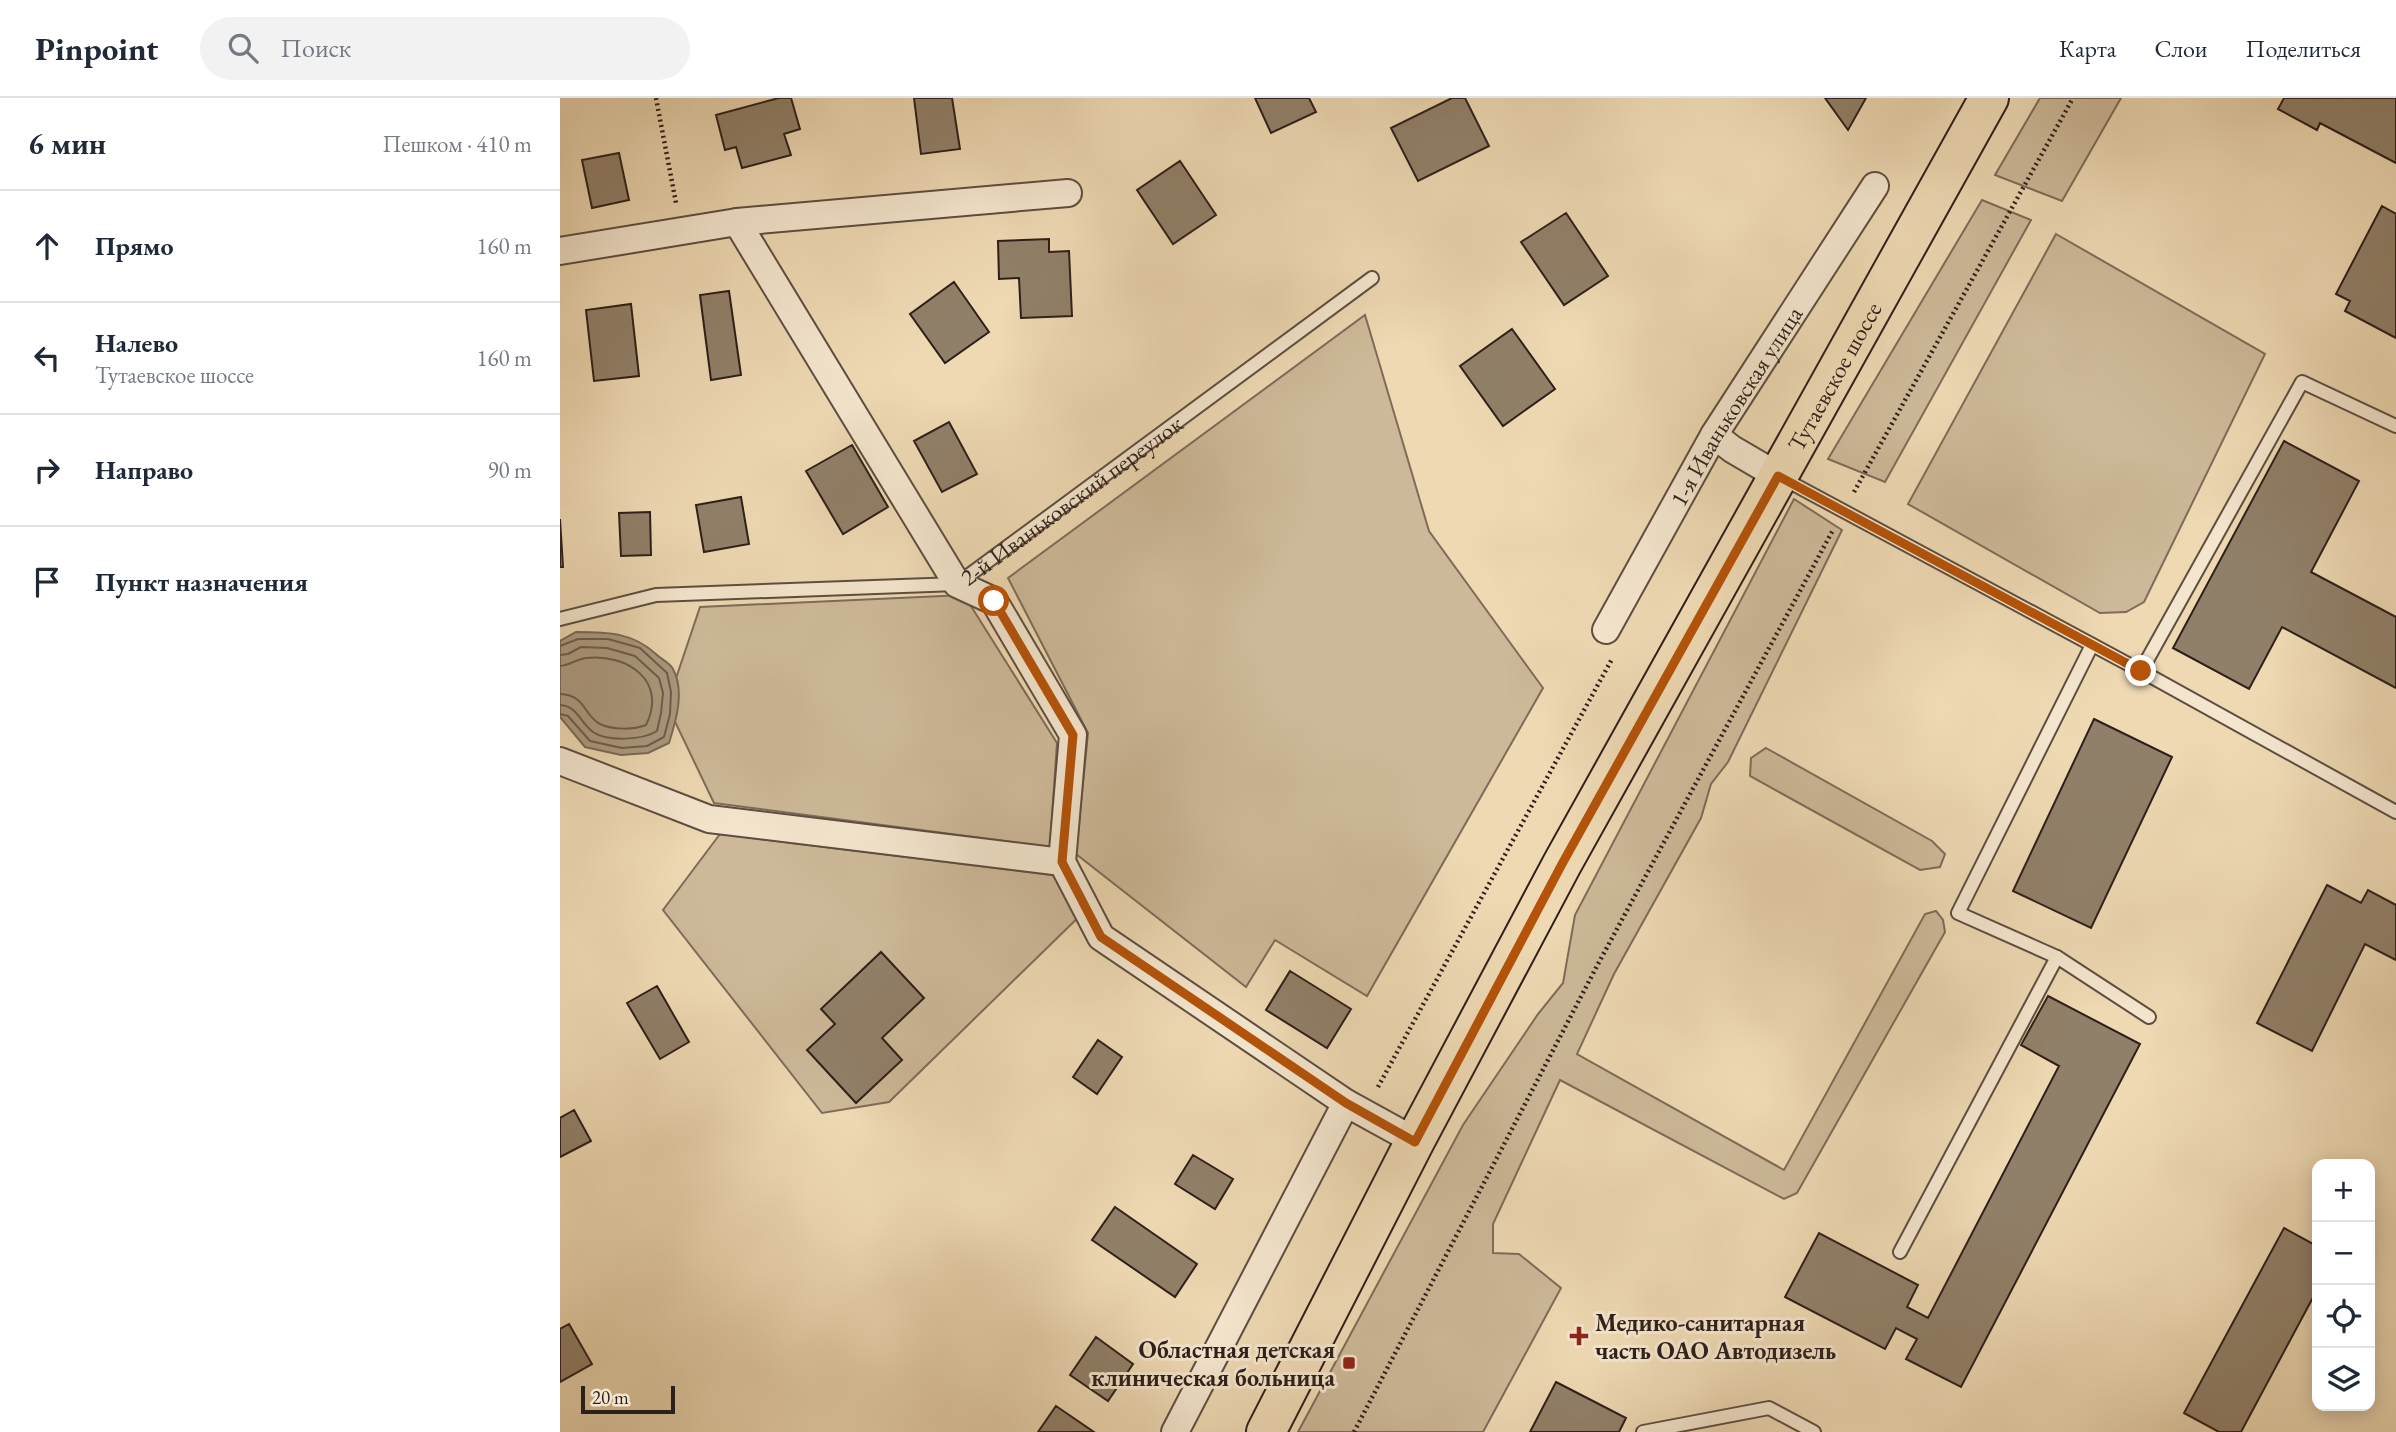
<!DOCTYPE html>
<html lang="ru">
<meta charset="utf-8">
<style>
body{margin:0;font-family:"EB Garamond",serif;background:#f2f2f3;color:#1f2937}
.controls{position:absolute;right:21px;bottom:21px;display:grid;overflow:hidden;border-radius:14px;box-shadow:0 4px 18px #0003}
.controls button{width:63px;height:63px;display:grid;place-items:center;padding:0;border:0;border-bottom:2px solid #e0e1e3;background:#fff;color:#1f2937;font:35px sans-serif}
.scale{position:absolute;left:21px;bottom:18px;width:94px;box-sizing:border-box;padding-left:7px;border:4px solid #2d1f19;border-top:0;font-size:19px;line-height:24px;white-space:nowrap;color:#2d1f19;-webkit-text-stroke:5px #f4e6ce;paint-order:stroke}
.stop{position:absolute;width:21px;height:21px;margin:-16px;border:5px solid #b45309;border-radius:50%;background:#fff}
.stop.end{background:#b45309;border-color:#fff;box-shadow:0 2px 7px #0008}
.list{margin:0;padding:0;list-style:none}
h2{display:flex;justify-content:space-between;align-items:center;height:91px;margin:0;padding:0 28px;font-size:30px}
h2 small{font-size:23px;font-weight:400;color:#747a83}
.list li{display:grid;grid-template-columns:46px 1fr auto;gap:21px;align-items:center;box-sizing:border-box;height:112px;padding:0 28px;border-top:2px solid #e0e1e3}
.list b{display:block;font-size:26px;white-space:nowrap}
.list p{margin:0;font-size:23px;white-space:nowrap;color:#747a83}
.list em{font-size:23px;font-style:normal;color:#747a83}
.icon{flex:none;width:38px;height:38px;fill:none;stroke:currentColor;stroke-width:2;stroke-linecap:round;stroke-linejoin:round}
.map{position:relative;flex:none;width:1836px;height:1334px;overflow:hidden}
header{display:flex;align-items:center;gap:42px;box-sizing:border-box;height:98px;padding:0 35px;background:#fff;border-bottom:2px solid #e0e1e3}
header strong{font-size:33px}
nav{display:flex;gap:38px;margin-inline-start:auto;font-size:24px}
.search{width:490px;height:63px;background:#f2f2f3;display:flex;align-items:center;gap:18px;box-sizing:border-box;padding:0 24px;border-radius:38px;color:#747a83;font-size:26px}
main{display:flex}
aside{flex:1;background:#fff}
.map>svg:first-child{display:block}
.green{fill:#cdb999;stroke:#7d6c59;stroke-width:2}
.water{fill:#ac9a7f;stroke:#796956;stroke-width:2}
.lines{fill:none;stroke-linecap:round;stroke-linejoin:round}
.shore{stroke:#6c5c4c;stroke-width:2}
.building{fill:#918069;stroke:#2d1f19;stroke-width:2}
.service-casing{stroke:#5d4e40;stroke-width:16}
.minor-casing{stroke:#5d4e40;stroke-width:30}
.primary-casing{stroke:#2d1f19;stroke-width:42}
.path{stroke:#2d1f19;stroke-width:4.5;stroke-dasharray:2 3.5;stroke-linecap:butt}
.service{stroke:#f4e6ce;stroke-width:12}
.minor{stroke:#f4e6ce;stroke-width:26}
.primary{stroke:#eed9b3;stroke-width:38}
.route{stroke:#b45309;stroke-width:9}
.poi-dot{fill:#8f2418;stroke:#f4e6ce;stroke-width:2.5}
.labels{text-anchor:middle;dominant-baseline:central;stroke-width:6;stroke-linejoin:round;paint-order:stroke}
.street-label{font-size:24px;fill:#2d1f19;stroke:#f4e6ce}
.poi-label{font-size:24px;font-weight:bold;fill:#2d1f19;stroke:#f4e6ce;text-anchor:start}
</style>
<header>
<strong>Pinpoint</strong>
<div class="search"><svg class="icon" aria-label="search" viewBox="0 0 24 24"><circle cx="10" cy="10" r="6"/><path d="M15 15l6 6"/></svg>Поиск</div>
<nav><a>Карта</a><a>Слои</a><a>Поделиться</a></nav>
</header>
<main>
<aside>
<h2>6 мин<small>Пешком · 410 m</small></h2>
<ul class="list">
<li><svg class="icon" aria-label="ahead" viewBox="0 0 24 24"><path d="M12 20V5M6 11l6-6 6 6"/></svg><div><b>Прямо</b></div><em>160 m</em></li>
<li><svg class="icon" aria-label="left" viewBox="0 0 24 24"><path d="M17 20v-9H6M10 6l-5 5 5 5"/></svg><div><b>Налево</b><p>Тутаевское шоссе</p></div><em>160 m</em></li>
<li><svg class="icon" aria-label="right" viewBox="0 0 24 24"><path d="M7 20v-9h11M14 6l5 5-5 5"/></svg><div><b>Направо</b></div><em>90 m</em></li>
<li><svg class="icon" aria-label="arrive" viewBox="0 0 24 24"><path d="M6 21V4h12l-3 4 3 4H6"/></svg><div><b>Пункт назначения</b></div></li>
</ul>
</aside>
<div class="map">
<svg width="1836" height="1334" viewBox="0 0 1836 1334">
<rect width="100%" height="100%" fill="#eed9b3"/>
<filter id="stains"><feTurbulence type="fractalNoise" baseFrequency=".00286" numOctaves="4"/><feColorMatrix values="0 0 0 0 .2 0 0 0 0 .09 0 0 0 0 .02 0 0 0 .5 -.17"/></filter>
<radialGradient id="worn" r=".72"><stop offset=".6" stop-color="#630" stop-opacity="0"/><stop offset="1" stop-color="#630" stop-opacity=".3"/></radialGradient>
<!-- green -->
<path class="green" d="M 1480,0 L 1561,0 L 1502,103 L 1435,77 Z
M 1422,102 L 1471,122 L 1325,384 L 1268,361 Z
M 1496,136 L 1705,256 L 1584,504 L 1566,514 L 1540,515 L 1348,406 Z
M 805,217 L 869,433 L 983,590 L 807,898 L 715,842 L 686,889 L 516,756 L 528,635 L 448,480 Z
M 1234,401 L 1282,432 L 1168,664 L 1151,686 L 1141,720 L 1054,876 L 1017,956 L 1224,1072 L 1365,816 L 1376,813 L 1383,822 L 1385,834 L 1237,1095 L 1224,1101 L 1000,982 L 933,1126 L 933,1155 L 959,1156 L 1001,1190 L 923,1334 L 738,1334 L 903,1027 L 978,916 L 1003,885 L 1015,817 Z
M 404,497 L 497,645 L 490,749 L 154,705 L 107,607 L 140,509 Z
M 1206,650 L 1372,743 L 1385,756 L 1380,769 L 1360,772 L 1190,678 L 1191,660 Z
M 160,736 L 492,777 L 530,808 L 329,1004 L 262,1015 L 103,812 Z"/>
<!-- water -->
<path class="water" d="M 16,534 C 47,534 73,534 97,557 C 101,561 110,565 113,571 C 125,593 116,623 109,645 L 88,655 L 61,657 L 25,649 L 0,619 L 0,543 Z"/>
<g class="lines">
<!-- shore -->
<path class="shore" d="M 0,548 L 18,541 L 48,541 L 80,550 L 107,575 L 111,594 L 110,616 L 104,639 L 87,648 L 62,650 L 30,643 L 8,618 L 0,616
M 0,557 L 8,556 L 21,549 L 47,550 L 75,558 L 99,580 L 103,595 L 101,615 L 97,633 C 83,642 47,644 33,634 C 20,625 18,608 0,607
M 0,568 C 10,567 17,561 26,560 C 67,555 108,583 86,627 C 74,632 53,632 40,626 C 23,617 26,597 0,596"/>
</g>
<!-- building -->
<path class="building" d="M 219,0 L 231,0 L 240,31 L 224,36 L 231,57 L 182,70 L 176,49 L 165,52 L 156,17 Z
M 354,0 L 392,0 L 400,51 L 361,56 Z
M 695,0 L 749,0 L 756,14 L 711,35 Z
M 892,0 L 905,0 L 929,48 L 858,83 L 831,30 Z
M 1265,0 L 1306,0 L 1288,32 Z
M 1724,0 L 1836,0 L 1836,65 L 1760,25 L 1757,32 L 1718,11 Z
M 59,55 L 69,102 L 32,110 L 22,62 Z
M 620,63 L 656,117 L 613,146 L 577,92 Z
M 1822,108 L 1836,116 L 1836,240 L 1785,213 L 1790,203 L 1776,196 Z
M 1006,115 L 1048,178 L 1004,207 L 961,144 Z
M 489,141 L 489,154 L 509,153 L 512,218 L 461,220 L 459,180 L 439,181 L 438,143 Z
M 394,184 L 429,234 L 385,265 L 350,216 Z
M 169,193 L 181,277 L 151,282 L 140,197 Z
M 71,206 L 79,278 L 34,283 L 26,212 Z
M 952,231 L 995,291 L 943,328 L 900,268 Z
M 389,324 L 417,376 L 382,394 L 354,343 Z
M 1724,343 L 1799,383 L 1751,474 L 1836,519 L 1836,590 L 1722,529 L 1689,591 L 1613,550 Z
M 292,347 L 328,409 L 283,436 L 246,373 Z
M 181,399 L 189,446 L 144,454 L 136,407 Z
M 90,414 L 91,457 L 61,458 L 59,415 Z
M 0,421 L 3,469 L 0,469 Z
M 1534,621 L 1612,659 L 1531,830 L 1453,793 Z
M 1767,787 L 1801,805 L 1808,792 L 1836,807 L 1836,862 L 1805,846 L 1752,953 L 1697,925 Z
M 321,854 L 364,900 L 322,940 L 342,962 L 296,1005 L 247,952 L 275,926 L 261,911 Z
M 730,873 L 791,911 L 767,950 L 706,912 Z
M 97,888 L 129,944 L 100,961 L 67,905 Z
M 1488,898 L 1580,946 L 1401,1289 L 1346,1261 L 1357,1241 L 1336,1230 L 1325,1251 L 1225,1199 L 1259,1135 L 1358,1187 L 1347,1209 L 1368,1220 L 1499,968 L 1461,947 Z
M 538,942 L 562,959 L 537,996 L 513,979 Z
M 14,1012 L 31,1043 L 0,1059 L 0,1020 Z
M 633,1057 L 673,1081 L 655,1111 L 615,1086 Z
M 555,1109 L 637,1166 L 615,1199 L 532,1142 Z
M 1724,1130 L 1757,1148 L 1757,1192 L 1681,1334 L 1659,1334 L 1624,1315 Z
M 9,1226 L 32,1266 L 0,1284 L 0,1231 Z
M 536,1239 L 573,1266 L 548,1303 L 510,1277 Z
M 996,1284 L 1066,1320 L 1059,1334 L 970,1334 Z
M 496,1308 L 534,1334 L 478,1334 Z"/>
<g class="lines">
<defs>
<g id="service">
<path d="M 1222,380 L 1581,573 L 1836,714"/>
<path id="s1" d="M 0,521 L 96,497 L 397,486 L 812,180"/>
<path d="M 1532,547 L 1398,815 L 1497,859 L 1589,919"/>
<path d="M 1581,573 L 1742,284 L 1836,328"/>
<path d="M 1340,1154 L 1497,859"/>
<path d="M 1083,1334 L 1209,1310 L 1254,1334"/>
</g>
<g id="minor">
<path d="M 177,124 L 397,486 L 434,503 L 513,637 L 502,764"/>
<path d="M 0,153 L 177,124 L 508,95"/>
<path d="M 1154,337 L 1172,351 L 1218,378"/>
<path id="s2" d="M 1046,532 L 1154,337 L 1315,88"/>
<path d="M 0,663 L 149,721 L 502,764 L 541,839 L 786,1005 L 855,1043"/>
<path d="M 615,1334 L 786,1005"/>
</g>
<g id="primary">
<path id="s3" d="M 706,1334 L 855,1043 L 1002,766 L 1429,0"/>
</g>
</defs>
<!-- service casing -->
<use href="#service" class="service-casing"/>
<!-- minor casing -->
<use href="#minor" class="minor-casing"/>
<!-- primary casing -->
<use href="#primary" class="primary-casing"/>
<!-- path -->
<path class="path" d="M 96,0 L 116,105
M 1294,394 L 1513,0
M 818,989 L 1052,561
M 794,1334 L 1038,866 L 1273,432"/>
<!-- service -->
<use href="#service" class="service"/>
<!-- minor -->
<use href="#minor" class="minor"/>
<!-- primary -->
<use href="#primary" class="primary"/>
</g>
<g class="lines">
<!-- route -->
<path class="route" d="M 434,503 L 513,637 L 502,764 L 541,839 L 786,1005 L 855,1044 L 1002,766 L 1218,378 L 1581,573"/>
</g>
<!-- markers -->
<g class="poi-dot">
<path d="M1015.5 1227.5h7v7h7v7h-7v7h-7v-7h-7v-7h7z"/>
<rect x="782" y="1258" width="14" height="14" rx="3.5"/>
</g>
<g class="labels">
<!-- street labels -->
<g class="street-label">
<text stroke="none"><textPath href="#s3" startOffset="1199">Тутаевское шоссе</textPath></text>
<text stroke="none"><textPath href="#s2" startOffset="259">1-я Иваньковская улица</textPath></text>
<text stroke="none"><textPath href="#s1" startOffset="542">2-й Иваньковский переулок</textPath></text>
</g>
<!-- poi labels -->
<g class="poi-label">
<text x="1035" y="1224">Медико-санитарная<tspan x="1035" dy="28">часть ОАО Автодизель</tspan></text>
<text x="775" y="1251" text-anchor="end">Областная детская<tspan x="775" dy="28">клиническая больница</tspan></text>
</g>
</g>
<rect width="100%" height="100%" filter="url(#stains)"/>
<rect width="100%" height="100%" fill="url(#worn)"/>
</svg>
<div class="controls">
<button>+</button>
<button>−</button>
<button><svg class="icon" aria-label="locate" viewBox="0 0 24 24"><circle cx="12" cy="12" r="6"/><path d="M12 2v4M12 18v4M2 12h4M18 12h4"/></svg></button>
<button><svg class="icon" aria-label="layers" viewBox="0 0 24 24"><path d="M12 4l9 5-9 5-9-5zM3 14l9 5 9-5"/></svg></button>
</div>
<div class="scale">20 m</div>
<div class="stop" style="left:434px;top:503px"></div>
<div class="stop end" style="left:1581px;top:573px"></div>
</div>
</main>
